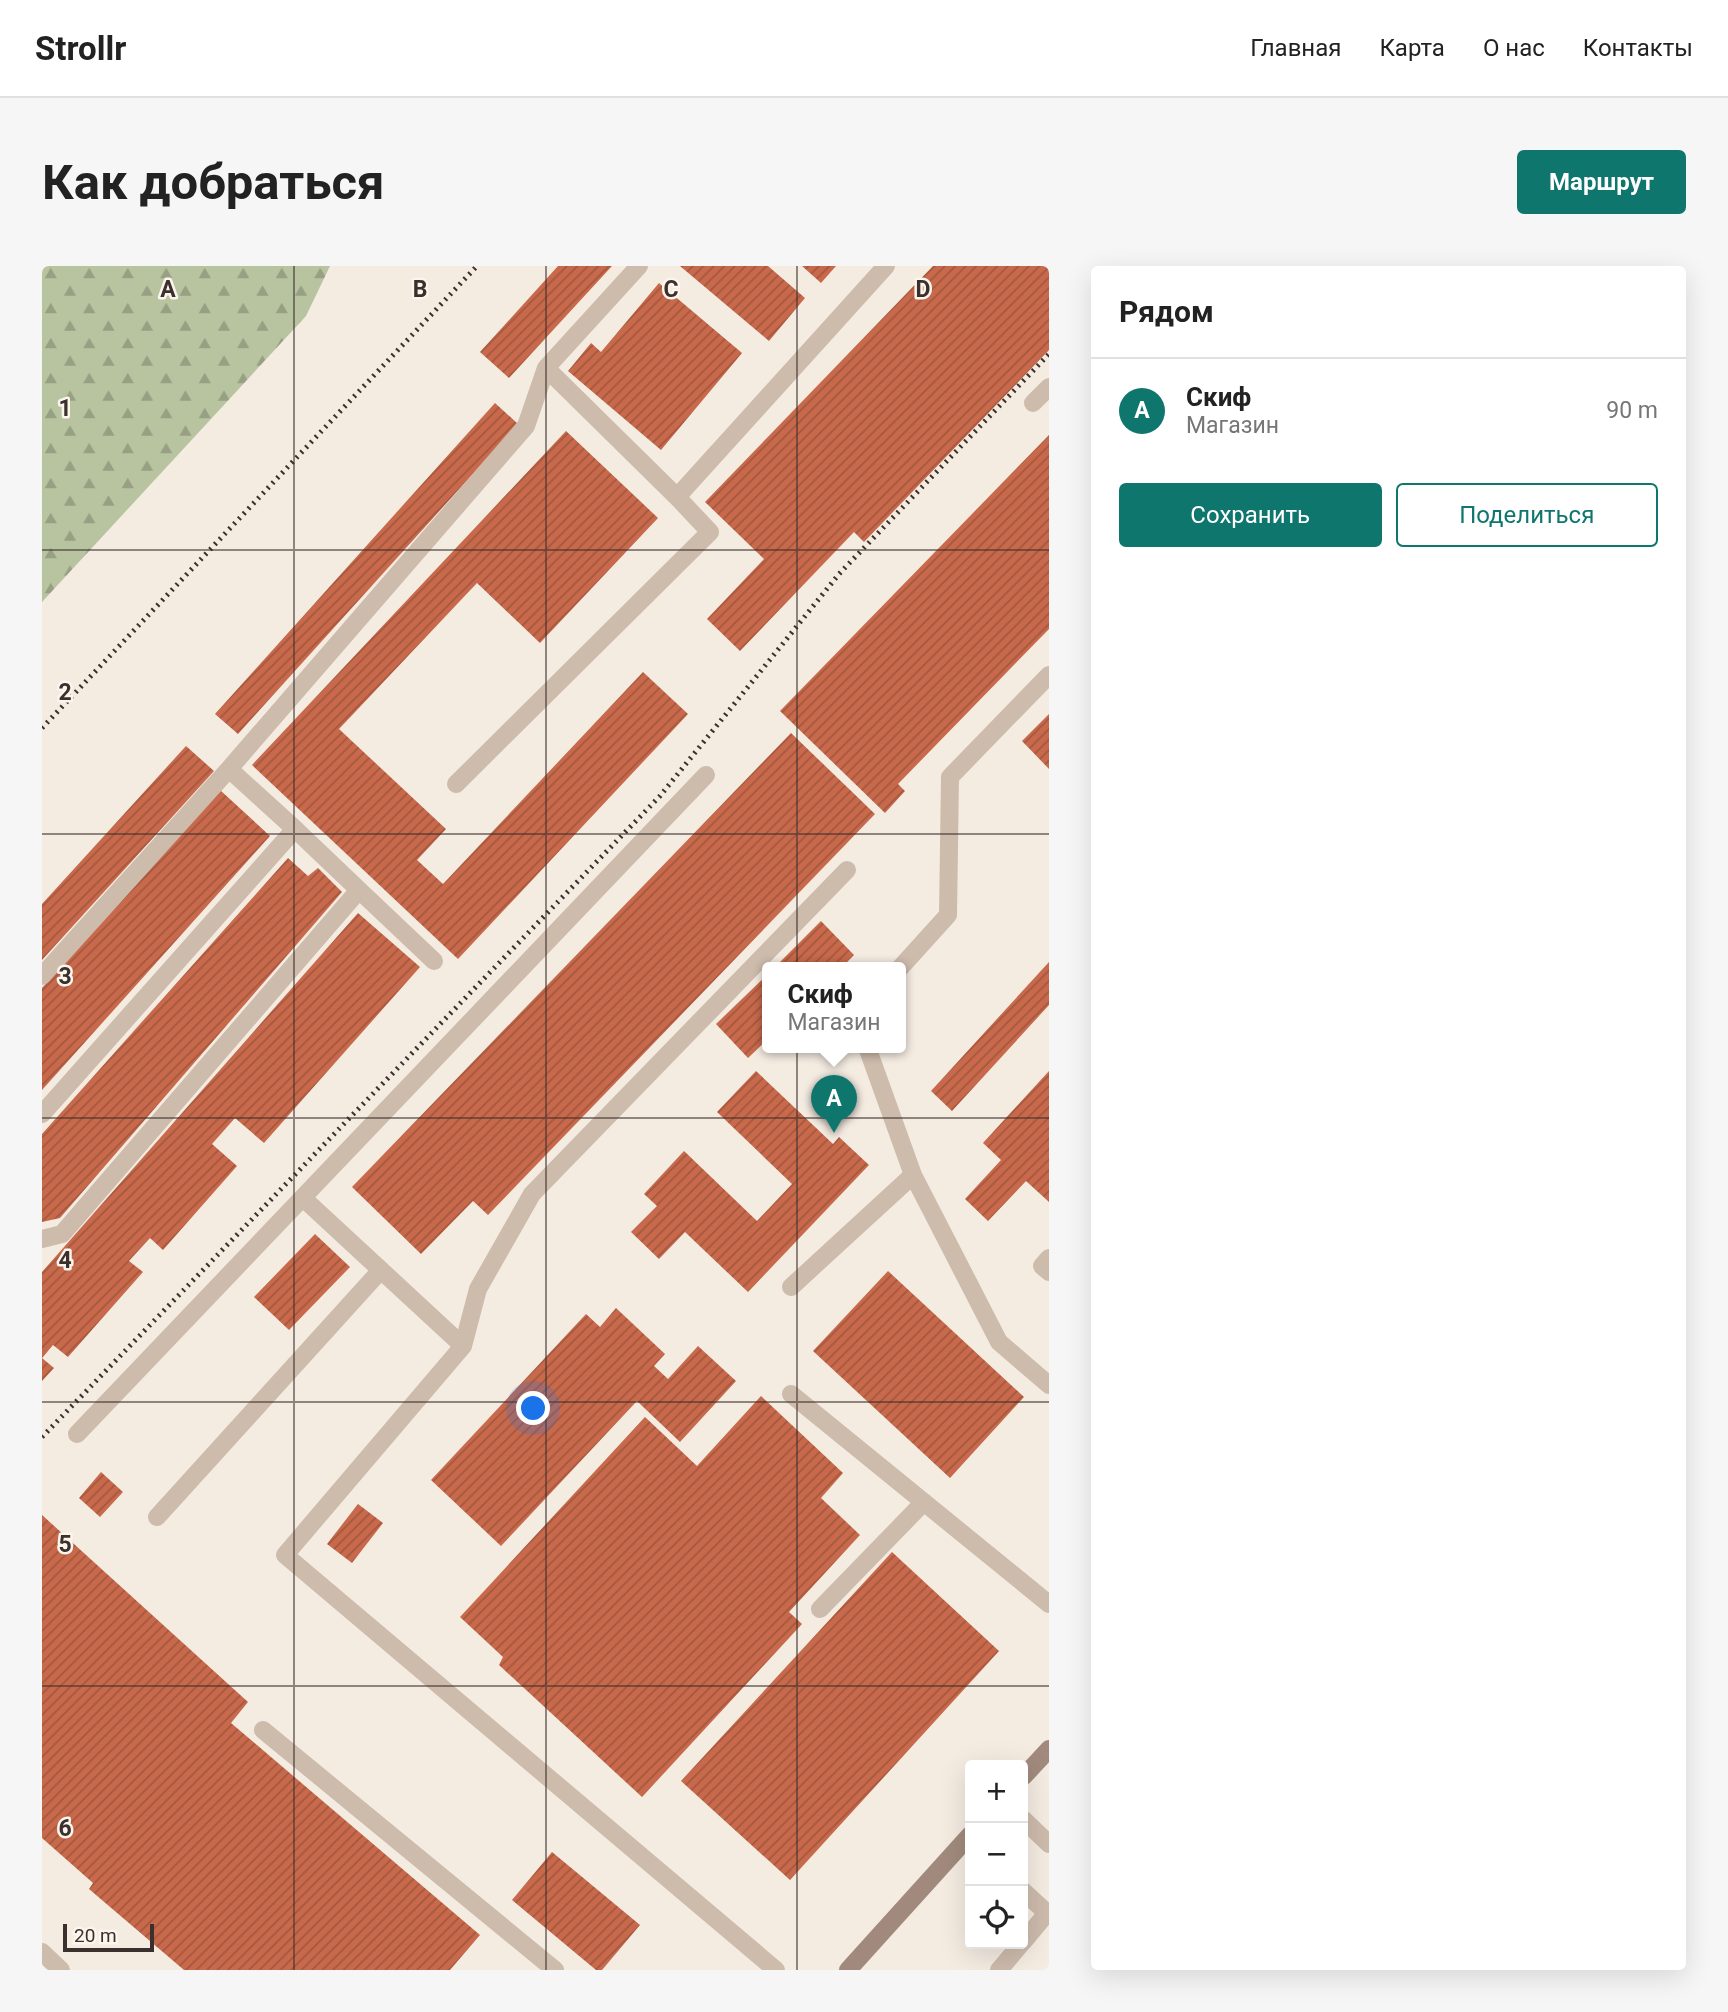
<!DOCTYPE html>
<html lang="ru">
<meta charset="utf-8">
<style>
body{margin:0;font-family:Roboto,sans-serif;background:#f6f6f6;color:#222}
.controls{position:absolute;right:21px;bottom:21px;display:grid;overflow:hidden;border-radius:7px;box-shadow:0 7px 28px #0002}
.controls button{width:63px;height:63px;display:grid;place-items:center;padding:0;border:0;border-bottom:2px solid #e0e0e0;background:#fff;color:#222;font:35px sans-serif}
.scale{position:absolute;left:21px;bottom:18px;width:91px;box-sizing:border-box;padding-left:7px;border:4px solid #3b302b;border-top:0;font-size:19px;line-height:24px;white-space:nowrap;color:#3b302b;-webkit-text-stroke:5px #fbf5ee;paint-order:stroke}
.you{position:absolute;left:492px;top:1143px;width:24px;height:24px;margin:-18px;border:5px solid #fff;border-radius:50%;background:#1a73e8;box-shadow:0 0 0 10px #1a73e833}
.badge{display:grid;place-items:center;width:46px;height:46px;border-radius:50%;background:#0f766e;color:#fff;font-size:23px;font-weight:700}
.pin{position:absolute;translate:-50% -58px;filter:drop-shadow(0 2px 4px #0008)}
.pin::after{content:'';position:absolute;top:37px;width:24px;height:21px;background:inherit;clip-path:polygon(0 0,100% 0,50% 100%)}
.popup{position:absolute;left:720px;top:696px;width:144px;height:91px;box-sizing:border-box;display:grid;place-content:center;border-radius:7px;background:#fff;filter:drop-shadow(0 2px 5px #0005);font-size:23px;white-space:nowrap;color:#767676}
.popup b{font-size:26px;color:#222}
.popup::after{content:'';position:absolute;left:50%;top:100%;margin-left:-14px;border:14px solid transparent;border-top-color:#fff}
.list{margin:0;padding:0;list-style:none}
h2{display:flex;justify-content:space-between;align-items:center;height:91px;margin:0;padding:0 28px;font-size:30px}
h2 small{font-size:23px;font-weight:400;color:#767676}
.list li{display:grid;grid-template-columns:46px 1fr auto;gap:21px;align-items:center;box-sizing:border-box;height:105px;padding:0 28px;border-top:2px solid #e0e0e0}
.list b{display:block;font-size:26px;white-space:nowrap}
.list p{margin:0;font-size:23px;white-space:nowrap;color:#767676}
.list em{font-size:23px;font-style:normal;color:#767676}
.actions{display:flex;gap:14px;padding:21px 28px}
.actions a{flex:1;padding:16px 0;border:2px solid #0f766e;border-radius:7px;text-align:center;font-size:24px;color:#0f766e}
.actions .main{background:#0f766e;color:#fff}
.icon{flex:none;width:38px;height:38px;fill:none;stroke:currentColor;stroke-width:2;stroke-linecap:round;stroke-linejoin:round}
.map{position:relative;flex:none;width:1007px;height:1704px;overflow:hidden;border-radius:7px}
header{display:flex;align-items:center;gap:42px;box-sizing:border-box;height:98px;padding:0 35px;background:#fff;border-bottom:2px solid #e0e0e0}
header strong{font-size:33px}
nav{display:flex;gap:38px;margin-inline-start:auto;font-size:24px}
.intro{display:flex;align-items:center;justify-content:space-between;box-sizing:border-box;height:168px;padding:0 42px}
h1{margin:0;font-size:49px}
.button{padding:18px 32px;border-radius:7px;background:#0f766e;color:#fff;font-size:24px;font-weight:700}
main{display:flex;gap:42px;padding:0 42px}
aside{flex:1;background:#fff;border-radius:7px;box-shadow:0 7px 28px #0002}
.map>svg:first-child{display:block}
.forest{fill:url(#forest-firs)}
.building{fill:url(#building-hatch)}
.lines{fill:none;stroke-linecap:round;stroke-linejoin:round}
.service{stroke:#cdbbac;stroke-width:18}
.secondary{stroke:#a18a7d;stroke-width:18}
.rail{stroke:#3b302b;stroke-width:5;stroke-dasharray:2 5;stroke-linecap:butt}
.grid{fill:none;stroke:#3b302b;stroke-width:2;stroke-opacity:0.55}
.grid-label{font-size:23px;text-anchor:middle;font-weight:bold;fill:#3b302b;stroke:#fbf5ee;stroke-width:5;stroke-linejoin:round;paint-order:stroke}
</style>
<header>
<strong>Strollr</strong>
<nav><a>Главная</a><a>Карта</a><a>О нас</a><a>Контакты</a></nav>
</header>
<div class="intro"><h1>Как добраться</h1><a class="button">Маршрут</a></div>
<main>
<div class="map">
<svg width="1007" height="1704" viewBox="0 0 1007 1704">
<defs>
<pattern id="forest-firs" width="22" height="20" patternUnits="userSpaceOnUse" patternTransform="scale(1.75)"><rect width="22" height="20" fill="#b8c4a0"/><path d="M5 1l3.5 6h-7zM16 11l3.5 6h-7z" fill="#97a083"/></pattern>
<pattern id="building-hatch" width="6" height="6" patternUnits="userSpaceOnUse" patternTransform="scale(1.75)"><rect width="6" height="6" fill="#c8694b"/><path d="M-1 1l2-2M0 6l6-6M5 7l2-2" fill="none" stroke="#a4573f"/></pattern>
</defs>
<rect width="100%" height="100%" fill="#f4ebe1"/>
<!-- forest -->
<path class="forest" d="M 0,0 L 288,0 L 264,50 L 0,336 Z"/>
<!-- building -->
<path class="building" d="M 516,0 L 570,0 L 467,112 L 438,86 Z
M 638,0 L 726,0 L 763,32 L 727,75 Z
M 760,0 L 794,0 L 779,17 Z
M 891,0 L 1007,0 L 1007,84 L 822,276 L 812,266 L 698,385 L 665,353 L 722,293 L 663,236 Z
M 617,17 L 700,87 L 619,184 L 526,105 L 549,77 L 559,86 Z
M 453,137 L 476,158 L 196,468 L 173,448 Z
M 524,165 L 616,252 L 498,377 L 435,317 L 297,463 L 404,563 L 375,594 L 401,618 L 601,406 L 646,448 L 416,693 L 210,499 Z
M 1007,169 L 1007,363 L 856,518 L 863,525 L 843,547 L 738,445 Z
M 1007,448 L 1007,503 L 980,475 Z
M 749,467 L 833,548 L 446,949 L 431,935 L 379,988 L 310,921 Z
M 144,480 L 172,505 L 0,694 L 0,638 Z
M 178,524 L 228,570 L 0,824 L 0,722 Z
M 246,592 L 266,610 L 276,602 L 300,626 L 18,952 L 0,956 L 0,868 Z
M 316,647 L 378,701 L 222,877 L 193,852 L 170,878 L 195,900 L 121,984 L 108,972 L 87,995 L 101,1006 L 26,1091 L 11,1079 L 0,1092 L 0,1006 Z
M 779,655 L 812,689 L 800,701 L 733,701 Z
M 1007,696 L 1007,739 L 910,845 L 889,825 Z
M 726,708 L 726,773 L 706,792 L 674,758 Z
M 714,805 L 791,878 L 797,871 L 827,899 L 706,1026 L 643,966 L 617,993 L 589,966 L 615,940 L 602,928 L 642,885 L 715,955 L 750,918 L 675,846 Z
M 1007,805 L 1007,936 L 984,915 L 946,955 L 923,933 L 959,894 L 941,877 Z
M 273,968 L 308,1001 L 247,1064 L 212,1031 Z
M 846,1005 L 982,1131 L 908,1212 L 771,1085 Z
M 574,1042 L 623,1088 L 612,1100 L 626,1113 L 656,1080 L 694,1115 L 638,1176 L 595,1135 L 459,1280 L 389,1214 L 544,1048 L 558,1061 Z
M 0,1092 L 12,1102 L 0,1115 Z
M 719,1130 L 801,1207 L 779,1232 L 818,1269 L 747,1346 L 760,1358 L 600,1531 L 457,1399 L 461,1391 L 418,1351 L 603,1151 L 655,1200 Z
M 59,1206 L 81,1226 L 58,1251 L 37,1232 Z
M 316,1238 L 341,1257 L 310,1297 L 285,1278 Z
M 0,1249 L 206,1436 L 189,1457 L 438,1669 L 408,1704 L 142,1704 L 47,1623 L 51,1617 L 0,1572 Z
M 850,1286 L 957,1385 L 748,1614 L 639,1515 Z
M 510,1586 L 598,1659 L 560,1704 L 554,1704 L 470,1634 Z"/>
<g class="lines">
<!-- service -->
<path class="service" d="M 504,102 L 635,231
M 991,137 L 1007,121
M 414,518 L 668,266 L 635,231 L 844,0
M 317,624 L 392,695
M 858,702 L 906,649 L 908,511 L 1007,409
M 0,710 L 187,503 L 484,160 L 504,102 L 597,0
M 825,781 L 871,909 L 957,1076 L 1007,1119
M 0,848 L 253,563 L 187,503
M 261,932 L 421,1080
M 0,973 L 20,968 L 317,624 L 253,563
M 1007,992 L 1000,1000 L 1007,1006
M 749,1021 L 871,909
M 749,1128 L 1007,1338
M 35,1168 L 664,509
M 115,1251 L 339,1004
M 778,1343 L 882,1236
M 221,1464 L 513,1704
M 981,1553 L 1007,1578
M 981,1625 L 1005,1647 L 981,1676
M 0,1686 L 19,1704
M 734,1704 L 243,1289 L 421,1080 L 436,1023 L 490,928 L 805,604
M 957,1704 L 979,1678"/>
<!-- secondary -->
<path class="secondary" d="M 981,1511 L 1007,1483
M 806,1704 L 928,1569"/>
<!-- rail -->
<path class="rail" d="M 0,462 L 435,0
M 0,1171 L 618,530 L 797,308 L 1007,88"/>
</g>
<!-- grid -->
<path class="grid" d="M 252,0 L 252,1704M 504,0 L 504,1704M 755,0 L 755,1704M 0,284 L 1007,284M 0,568 L 1007,568M 0,852 L 1007,852M 0,1136 L 1007,1136M 0,1420 L 1007,1420"/>
<g class="grid-label">
<text x="126" y="31">A</text>
<text x="378" y="31">B</text>
<text x="629" y="31">C</text>
<text x="881" y="31">D</text>
<text x="23" y="150">1</text>
<text x="23" y="434">2</text>
<text x="23" y="718">3</text>
<text x="23" y="1002">4</text>
<text x="23" y="1286">5</text>
<text x="23" y="1570">6</text>
</g>
</svg>
<div class="controls">
<button>+</button>
<button>−</button>
<button><svg class="icon" aria-label="locate" viewBox="0 0 24 24"><circle cx="12" cy="12" r="6"/><path d="M12 2v4M12 18v4M2 12h4M18 12h4"/></svg></button>
</div>
<div class="scale">20 m</div>
<div class="you"></div>
<div class="pin badge" style="left:792px;top:867px">A</div>
<div class="popup"><b>Скиф</b>Магазин</div>
</div>
<aside>
<h2>Рядом<small></small></h2>
<ul class="list">
<li><span class="badge">A</span><div><b>Скиф</b><p>Магазин</p></div><em>90 m</em></li>
</ul>
<div class="actions"><a class="main">Сохранить</a><a>Поделиться</a></div>
</aside>
</main>
